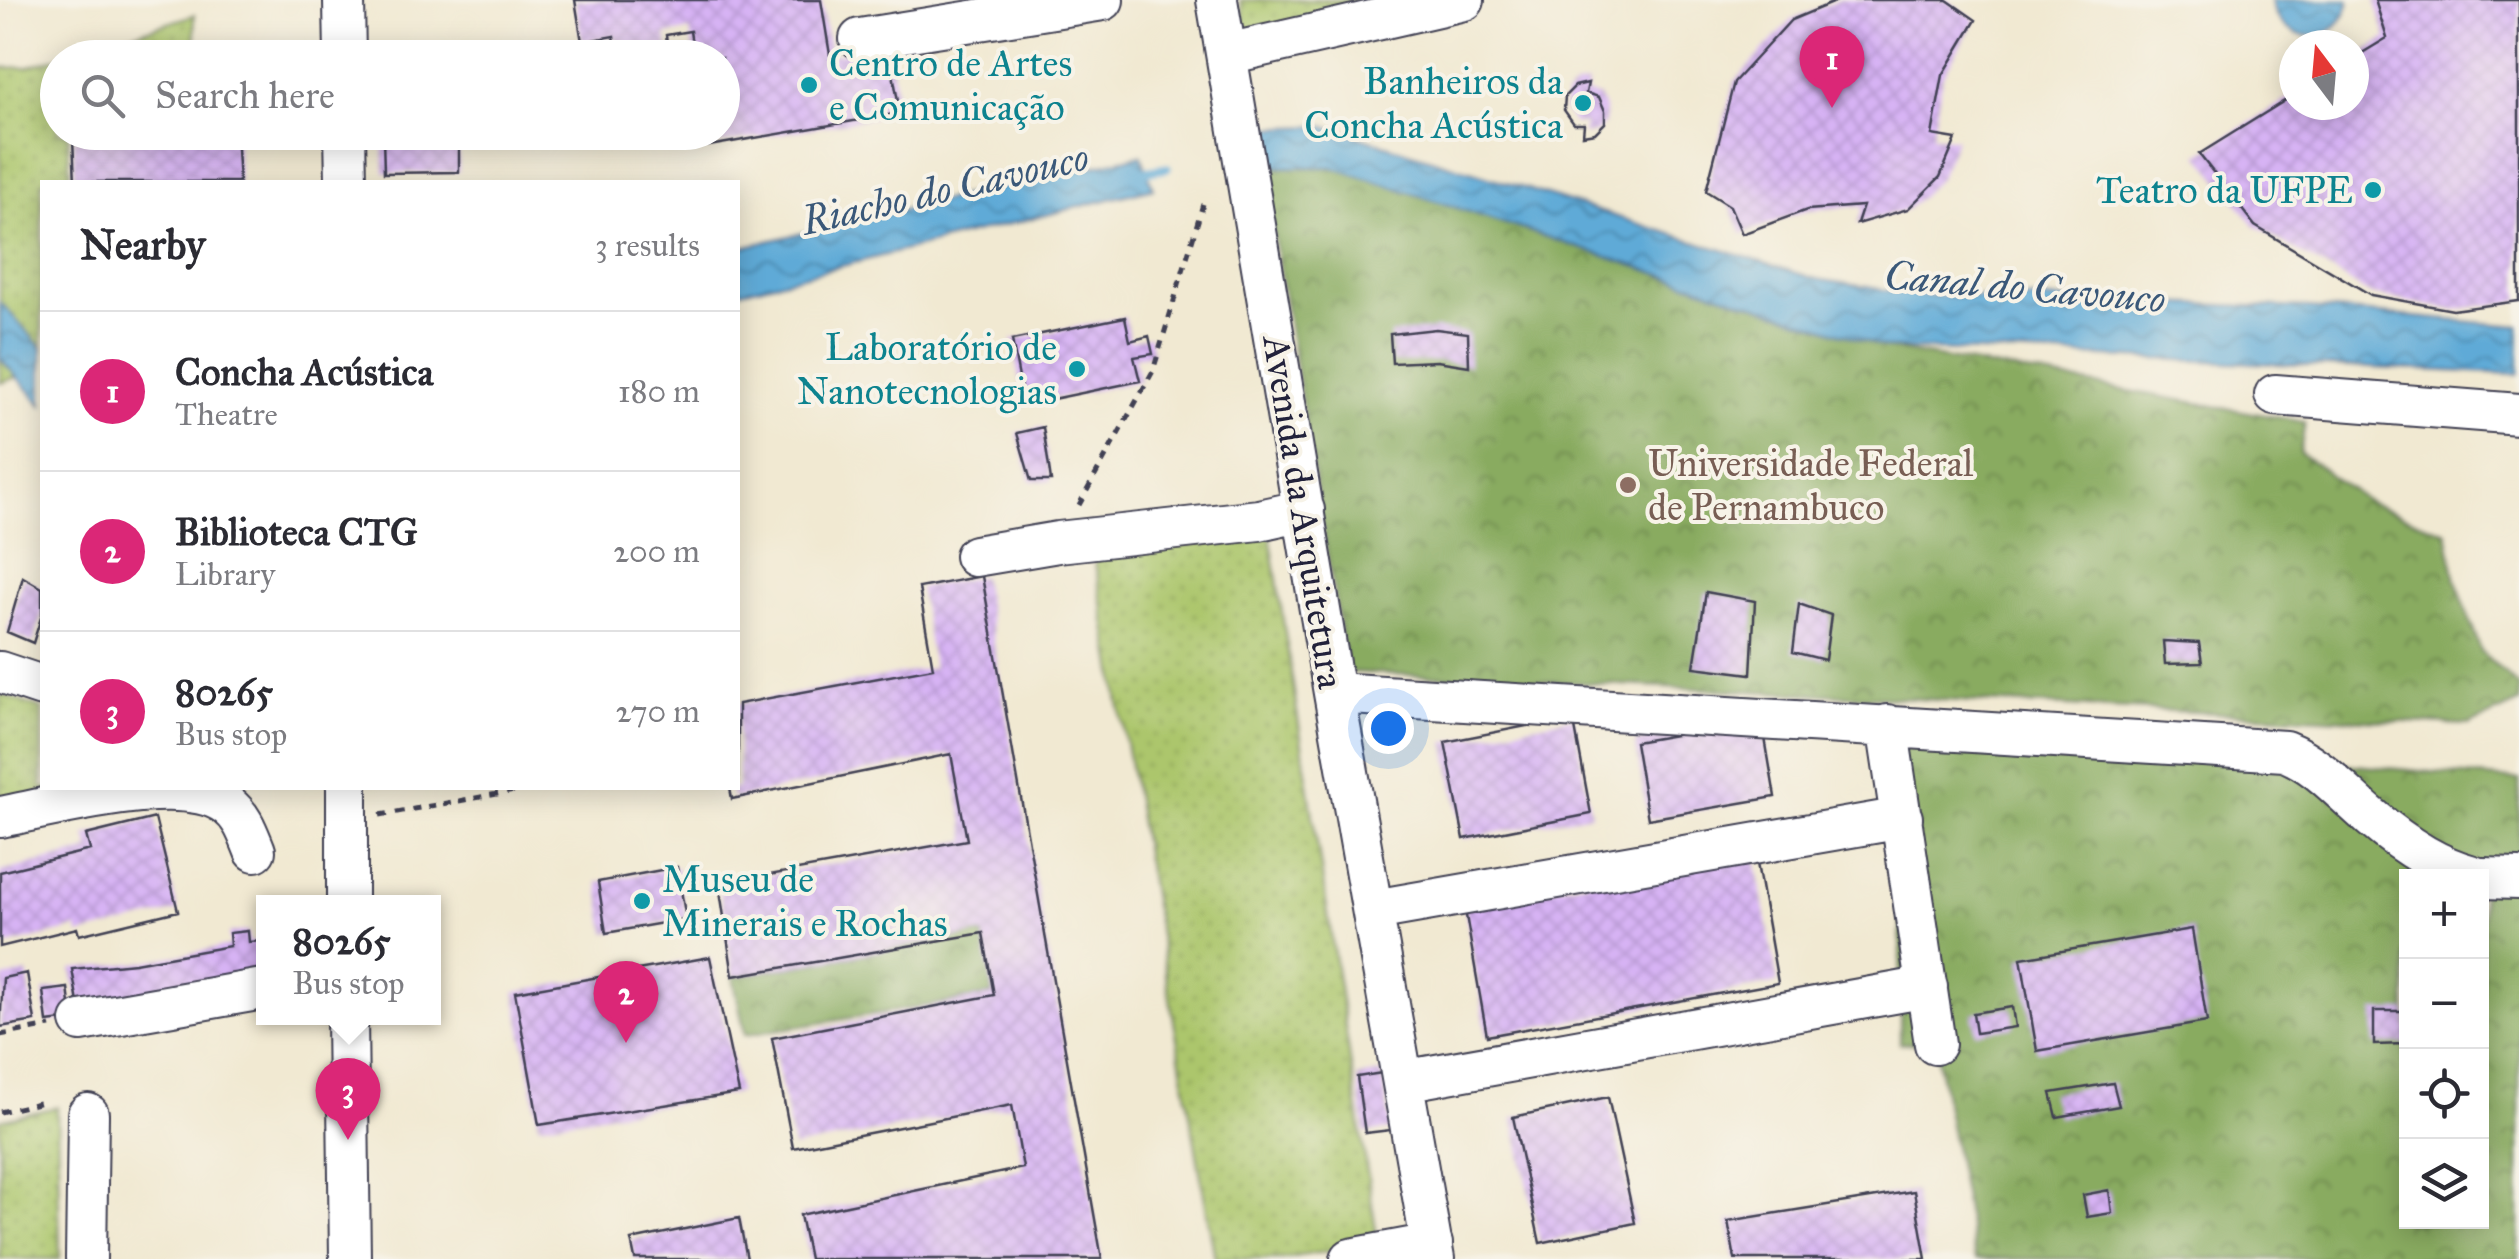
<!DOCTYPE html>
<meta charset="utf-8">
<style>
body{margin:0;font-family:"IM FELL Great Primer",serif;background:#f2f2f3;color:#2b2b33}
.controls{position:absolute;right:30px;bottom:30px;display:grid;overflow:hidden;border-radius:0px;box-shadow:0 5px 25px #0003}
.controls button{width:90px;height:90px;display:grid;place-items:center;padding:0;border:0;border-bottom:2px solid #e1e1e2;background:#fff;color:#2b2b33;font:50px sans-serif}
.compass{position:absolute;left:2279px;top:30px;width:90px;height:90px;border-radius:50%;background:#fff;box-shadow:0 5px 25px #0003;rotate:344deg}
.you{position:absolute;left:1388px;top:728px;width:35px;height:35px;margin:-25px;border:8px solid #fff;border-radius:50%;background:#1a73e8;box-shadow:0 0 0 15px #1a73e833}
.badge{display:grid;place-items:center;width:65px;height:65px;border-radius:50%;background:#db2777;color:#fff;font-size:32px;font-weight:700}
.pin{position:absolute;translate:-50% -82px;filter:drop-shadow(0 2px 5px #0008)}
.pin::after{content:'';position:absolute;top:52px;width:35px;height:30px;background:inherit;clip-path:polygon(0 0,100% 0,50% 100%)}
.popup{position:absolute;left:256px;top:895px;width:185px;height:130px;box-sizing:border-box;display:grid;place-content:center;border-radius:0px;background:#fff;filter:drop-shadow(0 2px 8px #0005);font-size:32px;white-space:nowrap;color:#7c7c81}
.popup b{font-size:38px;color:#2b2b33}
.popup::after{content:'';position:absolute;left:50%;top:100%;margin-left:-20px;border:20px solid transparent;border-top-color:#fff}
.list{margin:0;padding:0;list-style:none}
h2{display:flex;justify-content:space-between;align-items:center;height:130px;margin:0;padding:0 40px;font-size:42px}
h2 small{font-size:32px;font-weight:400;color:#7c7c81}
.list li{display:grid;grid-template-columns:65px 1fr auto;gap:30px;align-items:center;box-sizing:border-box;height:160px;padding:0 40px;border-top:2px solid #e1e1e2}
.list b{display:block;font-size:38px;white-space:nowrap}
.list p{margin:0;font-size:32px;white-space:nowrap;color:#7c7c81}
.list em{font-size:32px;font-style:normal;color:#7c7c81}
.icon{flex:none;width:55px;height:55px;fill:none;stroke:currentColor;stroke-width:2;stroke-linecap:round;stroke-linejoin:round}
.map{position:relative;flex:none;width:2519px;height:1259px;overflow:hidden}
.search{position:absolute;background:#fff;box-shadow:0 5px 25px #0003;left:40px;top:40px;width:700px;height:110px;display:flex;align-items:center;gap:25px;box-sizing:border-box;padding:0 35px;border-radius:55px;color:#7c7c81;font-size:38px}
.panel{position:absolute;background:#fff;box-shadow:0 5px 25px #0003;left:40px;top:180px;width:700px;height:610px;border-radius:0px}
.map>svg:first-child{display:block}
.green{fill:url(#green-dots);stroke:#677454;stroke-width:2.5}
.forest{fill:url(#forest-crowns);stroke:#56664e;stroke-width:2.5;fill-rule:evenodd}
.water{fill:url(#water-waves);stroke:#406689;stroke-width:2.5}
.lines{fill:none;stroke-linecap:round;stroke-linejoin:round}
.stream{stroke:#5eaad7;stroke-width:9}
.building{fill:url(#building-cross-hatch)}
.minor-casing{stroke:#414052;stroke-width:44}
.path{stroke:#414052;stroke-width:5;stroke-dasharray:8 8;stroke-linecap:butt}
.minor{stroke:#fff;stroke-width:40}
.culture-dot{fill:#0f9aa8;stroke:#f7f3e8;stroke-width:4}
.education-dot{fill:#8d6e63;stroke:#f7f3e8;stroke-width:4}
.labels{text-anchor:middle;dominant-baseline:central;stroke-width:8;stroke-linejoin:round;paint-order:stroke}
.culture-label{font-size:38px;fill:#0d838f;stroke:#f7f3e8;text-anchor:end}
.education-label{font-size:38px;fill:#785e54;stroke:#f7f3e8;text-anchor:start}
.street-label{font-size:38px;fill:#22223b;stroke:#f7f3e8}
.water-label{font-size:40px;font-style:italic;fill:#3a5879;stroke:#f7f3e8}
</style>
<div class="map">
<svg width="2519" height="1259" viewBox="0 0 2519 1259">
<defs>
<pattern id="green-dots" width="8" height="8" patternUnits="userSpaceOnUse" patternTransform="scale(2.5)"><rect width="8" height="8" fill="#acc66c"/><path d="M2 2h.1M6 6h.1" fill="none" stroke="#94aa5e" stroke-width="1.8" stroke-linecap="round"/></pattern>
<pattern id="forest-crowns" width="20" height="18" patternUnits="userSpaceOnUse" patternTransform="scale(2.5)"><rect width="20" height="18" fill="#89ab60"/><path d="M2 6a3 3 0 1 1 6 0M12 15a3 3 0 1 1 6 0" fill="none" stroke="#708b50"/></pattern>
<pattern id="water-waves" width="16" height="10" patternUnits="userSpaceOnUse" patternTransform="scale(2.5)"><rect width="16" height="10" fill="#5eaad7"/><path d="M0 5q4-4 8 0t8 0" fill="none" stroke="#4d8ab0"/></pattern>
<pattern id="building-cross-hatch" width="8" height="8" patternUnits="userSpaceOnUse" patternTransform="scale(2.5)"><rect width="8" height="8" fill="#d7b3f4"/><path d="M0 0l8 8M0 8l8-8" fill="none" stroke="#b89ad2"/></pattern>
</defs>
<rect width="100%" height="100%" fill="#f7f3e8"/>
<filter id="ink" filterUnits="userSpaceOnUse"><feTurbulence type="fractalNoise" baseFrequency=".01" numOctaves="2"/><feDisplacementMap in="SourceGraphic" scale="20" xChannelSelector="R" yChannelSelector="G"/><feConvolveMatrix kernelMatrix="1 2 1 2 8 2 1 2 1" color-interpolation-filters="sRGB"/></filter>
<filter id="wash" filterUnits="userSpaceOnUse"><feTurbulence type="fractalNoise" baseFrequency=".0048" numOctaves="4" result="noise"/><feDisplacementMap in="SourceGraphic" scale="40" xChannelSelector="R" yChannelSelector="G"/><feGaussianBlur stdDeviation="2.25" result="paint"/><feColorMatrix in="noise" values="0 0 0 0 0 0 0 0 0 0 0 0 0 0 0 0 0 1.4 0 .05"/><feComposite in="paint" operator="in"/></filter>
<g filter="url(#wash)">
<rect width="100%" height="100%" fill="#f1e9d2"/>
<!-- green -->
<path class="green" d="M 1240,0 L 1426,0 L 1247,37 Z
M 194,15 L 196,57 L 58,58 L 58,132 L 68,133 L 70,182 L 42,182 L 42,368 L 0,383 L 0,68 L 27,67 Z
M 1270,534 L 1378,1243 L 1282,1259 L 1215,1259 L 1094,557 Z
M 0,694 L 42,709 L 42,788 L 129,788 L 0,810 Z
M 57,1107 L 60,1259 L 0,1259 L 0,1120 Z"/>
<!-- forest -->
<path class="forest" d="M 1262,167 L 1332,167 L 1886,348 L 2305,422 L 2300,453 L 2371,504 L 2447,532 L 2456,581 L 2481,651 L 2519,687 L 2519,703 L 2470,725 L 1347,672 Z
M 1902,724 L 2519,780 L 2519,1259 L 1975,1259 L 1935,1044 L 1900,1043 ZM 2406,876 L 2482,876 L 2482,1222 L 2406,1222 Z
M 983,933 L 994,995 L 745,1035 L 733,977 Z"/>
<!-- water -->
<path class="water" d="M 2271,0 L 2350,0 C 2340,47 2279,48 2271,0 Z
M 1325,126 L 1816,279 L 1917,295 L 2309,308 L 2519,326 L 2519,374 L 1886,348 L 1332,167 L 1262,167 L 1258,128 Z
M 1141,155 L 1153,188 L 738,292 L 738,248 Z
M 0,302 L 42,348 L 42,405 L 0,358 Z"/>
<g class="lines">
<!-- stream -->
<path class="stream" d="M 1139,173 L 1167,168"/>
</g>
<g id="blocks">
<!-- building -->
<path class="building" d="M 575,0 L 821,0 L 830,55 L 888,45 L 900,113 L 709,146 L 707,132 L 722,132 L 722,58 L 694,58 L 690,31 L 666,35 L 669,58 L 575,58 L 616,48 L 614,36 L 582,42 Z
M 1839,0 L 1947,0 L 1976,20 L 1943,75 L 1932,135 L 1956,139 L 1940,177 L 1908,209 L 1857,224 L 1863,206 L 1807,210 L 1742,234 L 1730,206 L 1706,191 L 1734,82 L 1791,20 Z
M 2375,0 L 2519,0 L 2519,301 L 2453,310 L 2371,295 L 2255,226 L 2199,154 L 2294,95 L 2294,105 L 2354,105 L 2354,58 L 2387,38 Z
M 1588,83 L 1586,93 L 1599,97 L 1605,111 L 1605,123 L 1595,133 L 1583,135 L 1584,124 L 1574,124 L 1564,110 L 1565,96 L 1575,86 Z
M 199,132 L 236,132 L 239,182 L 75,182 L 73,139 Z
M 459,135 L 459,172 L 384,173 L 383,136 Z
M 1125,317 L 1130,341 L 1149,336 L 1153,354 L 1134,357 L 1140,381 L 1024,405 L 1012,340 Z
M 1436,329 L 1468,333 L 1469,366 L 1437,361 L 1392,363 L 1390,334 Z
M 1043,427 L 1051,481 L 1031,481 L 1017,433 Z
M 982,576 L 1102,1259 L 809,1259 L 800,1215 L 1023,1168 L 1012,1105 L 793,1148 L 772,1038 L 994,995 L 983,933 L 733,976 L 719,884 L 967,840 L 951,754 L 732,799 L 730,788 L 738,788 L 738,704 L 933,668 L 919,588 Z
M 23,577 L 42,588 L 42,614 L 33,643 L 7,632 Z
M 1706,592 L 1755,601 L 1751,674 L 1694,667 Z
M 1799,604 L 1831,615 L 1825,660 L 1793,652 Z
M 2163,641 L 2199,643 L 2202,663 L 2165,664 Z
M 1573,717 L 1591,814 L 1464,839 L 1445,742 Z
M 1762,720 L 1775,797 L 1648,819 L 1635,742 Z
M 155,818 L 178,911 L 79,935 L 77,928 L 0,947 L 0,872 L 90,850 L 86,835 Z
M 1755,852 L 1778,983 L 1487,1036 L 1464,904 Z
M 677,867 L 686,919 L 606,933 L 598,882 Z
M 2192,929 L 2207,1022 L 2037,1051 L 2021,958 Z
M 248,931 L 249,942 L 263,941 L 263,982 L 81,1020 L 72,969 L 135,963 L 230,946 L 229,933 Z
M 710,957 L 739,1093 L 539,1125 L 515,992 Z
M 27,973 L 35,1021 L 0,1027 L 3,978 Z
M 68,988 L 72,1019 L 47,1022 L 43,991 Z
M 2012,1007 L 2015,1027 L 1976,1033 L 1973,1013 Z
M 2374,1011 L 2406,1011 L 2406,1044 L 2374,1045 Z
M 1382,1073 L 1391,1130 L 1365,1133 L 1357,1077 Z
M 2113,1083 L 2119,1106 L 2057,1117 L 2051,1093 Z
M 1608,1097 L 1635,1223 L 1540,1243 L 1513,1117 Z
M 2109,1190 L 2112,1213 L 2087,1217 L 2083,1195 Z
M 1914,1191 L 1926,1259 L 1735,1259 L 1728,1221 Z
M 739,1218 L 747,1259 L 635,1259 L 631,1240 Z"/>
</g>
</g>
<g filter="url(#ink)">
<use href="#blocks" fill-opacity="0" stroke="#414052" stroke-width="2.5"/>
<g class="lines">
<defs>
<path id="minor" d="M 344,0 L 345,58
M 1217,0 L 1334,693 L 1434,1259
M 860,39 L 1103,0
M 1227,54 L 1464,0
M 345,132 L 346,182
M 2275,395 L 2519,414
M 975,556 L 1058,542 L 1259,520 L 1304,510
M 0,672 L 42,686
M 1334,693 L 2285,751 C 2320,765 2343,794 2372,818 C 2400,842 2437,867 2473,876
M 1887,725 L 1935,1044
M 0,817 C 55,807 182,771 227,805 C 243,817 248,834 255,851
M 2482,878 L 2519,879
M 347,902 L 347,788
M 1374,910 L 1902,818
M 347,1018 L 350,1259
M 81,1021 L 263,989
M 1403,1081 L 1927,987
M 86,1259 L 88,1114
M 1351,1259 L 1432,1244"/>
</defs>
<!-- minor casing -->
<use href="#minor" class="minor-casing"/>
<!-- path -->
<path class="path" d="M 1079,505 L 1153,371 L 1203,204
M 380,815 L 531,788
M 0,1035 L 51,1026
M 0,1112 L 43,1102"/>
<!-- minor -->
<use href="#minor" class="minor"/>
</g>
</g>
<!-- markers -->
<g class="culture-dot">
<circle cx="809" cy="85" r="10"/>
<circle cx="1583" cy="103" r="10"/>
<circle cx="2373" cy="190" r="10"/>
<circle cx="1077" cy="369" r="10"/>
<circle cx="642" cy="901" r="10"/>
</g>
<circle class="education-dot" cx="1628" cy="485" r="10"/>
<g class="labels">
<!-- culture labels -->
<g class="culture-label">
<text x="829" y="63" text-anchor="start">Centro de Artes<tspan x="829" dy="44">e Comunicação</tspan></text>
<text x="1563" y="81">Banheiros da<tspan x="1563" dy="44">Concha Acústica</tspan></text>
<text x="2353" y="190">Teatro da UFPE</text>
<text x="1057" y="347">Laboratório de<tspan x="1057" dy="44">Nanotecnologias</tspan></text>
<text x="662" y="879" text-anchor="start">Museu de<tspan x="662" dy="44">Minerais e Rochas</tspan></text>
</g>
<!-- education labels -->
<g class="education-label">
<text x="1648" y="463">Universidade Federal<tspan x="1648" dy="44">de Pernambuco</tspan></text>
</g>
<!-- street labels -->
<g class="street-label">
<text transform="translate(1304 512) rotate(81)">Avenida da Arquitetura</text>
</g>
<!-- water labels -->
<g class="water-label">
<text transform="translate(945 189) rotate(-13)">Riacho do Cavouco</text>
<text transform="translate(2025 287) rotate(5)">Canal do Cavouco</text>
</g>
</g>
</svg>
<div class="controls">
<button>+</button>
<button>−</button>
<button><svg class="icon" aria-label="locate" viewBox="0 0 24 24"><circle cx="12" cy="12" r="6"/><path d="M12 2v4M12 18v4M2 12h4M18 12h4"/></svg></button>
<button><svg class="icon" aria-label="layers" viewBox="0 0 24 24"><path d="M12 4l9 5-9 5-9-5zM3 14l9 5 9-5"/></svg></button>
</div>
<svg class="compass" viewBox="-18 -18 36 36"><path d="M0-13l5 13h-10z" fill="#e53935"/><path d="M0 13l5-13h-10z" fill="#7c7c81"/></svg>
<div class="you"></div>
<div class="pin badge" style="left:1832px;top:108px">1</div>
<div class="pin badge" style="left:626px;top:1043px">2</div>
<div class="pin badge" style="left:348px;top:1140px">3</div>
<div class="popup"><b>80265</b>Bus stop</div>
<div class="search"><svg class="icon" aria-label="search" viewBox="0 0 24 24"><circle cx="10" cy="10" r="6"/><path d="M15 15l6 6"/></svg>Search here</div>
<section class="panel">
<h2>Nearby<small>3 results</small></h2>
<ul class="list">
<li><span class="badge">1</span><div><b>Concha Acústica</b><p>Theatre</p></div><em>180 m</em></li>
<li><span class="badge">2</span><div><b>Biblioteca CTG</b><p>Library</p></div><em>200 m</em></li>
<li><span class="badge">3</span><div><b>80265</b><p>Bus stop</p></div><em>270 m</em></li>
</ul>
</section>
</div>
